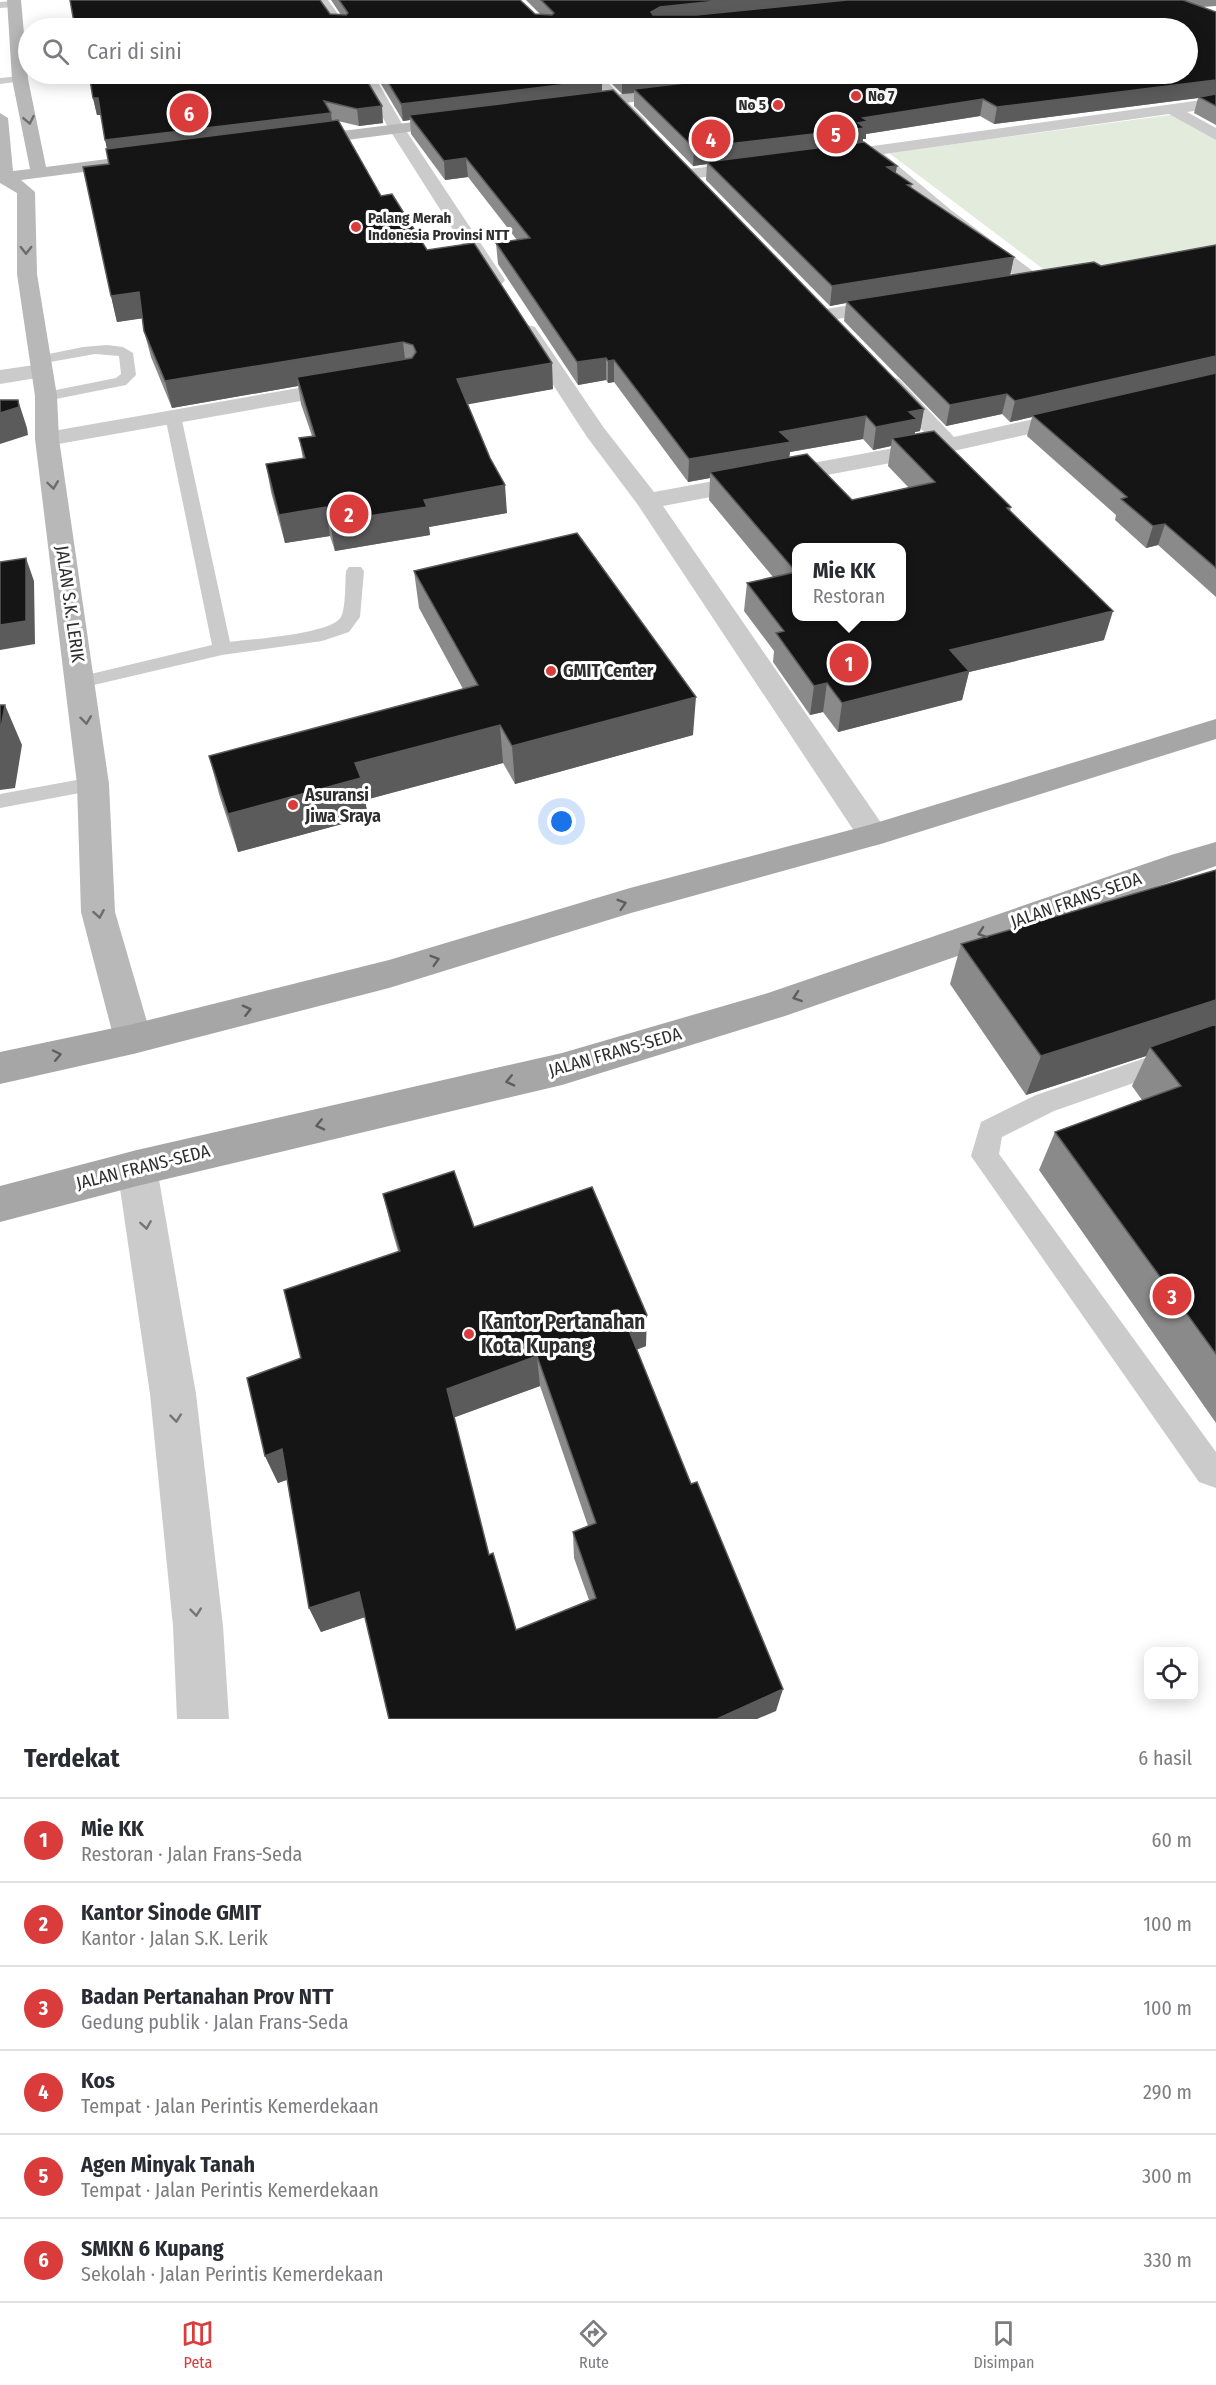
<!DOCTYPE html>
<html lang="id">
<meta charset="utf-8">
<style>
body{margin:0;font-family:"Fira Sans Condensed",sans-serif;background:#f7f7f7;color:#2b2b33}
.controls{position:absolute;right:18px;bottom:18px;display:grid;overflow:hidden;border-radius:12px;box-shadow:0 3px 15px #0003}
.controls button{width:54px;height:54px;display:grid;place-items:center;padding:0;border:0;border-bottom:2px solid #e1e1e2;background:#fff;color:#2b2b33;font:30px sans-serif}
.you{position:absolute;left:562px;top:822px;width:21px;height:21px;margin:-15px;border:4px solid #fff;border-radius:50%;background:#1a73e8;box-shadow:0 0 0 9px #1a73e833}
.badge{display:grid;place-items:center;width:39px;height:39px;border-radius:50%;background:#da3c3c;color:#fff;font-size:20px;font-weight:700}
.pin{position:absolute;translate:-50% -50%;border:3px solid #fff;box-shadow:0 2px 6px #0006}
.popup{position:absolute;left:792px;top:543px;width:114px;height:78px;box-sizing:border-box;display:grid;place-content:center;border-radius:12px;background:#fff;filter:drop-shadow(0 2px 4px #0005);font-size:20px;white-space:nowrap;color:#7c7c81}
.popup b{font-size:22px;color:#2b2b33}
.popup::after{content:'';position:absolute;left:50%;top:100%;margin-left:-12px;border:12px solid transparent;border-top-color:#fff}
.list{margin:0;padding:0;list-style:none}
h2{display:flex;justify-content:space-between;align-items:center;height:78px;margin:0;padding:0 24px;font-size:26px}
h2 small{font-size:20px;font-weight:400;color:#7c7c81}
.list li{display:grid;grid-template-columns:39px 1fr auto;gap:18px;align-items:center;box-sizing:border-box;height:84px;padding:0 24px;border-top:2px solid #e1e1e2}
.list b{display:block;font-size:22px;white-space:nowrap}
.list p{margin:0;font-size:20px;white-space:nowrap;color:#7c7c81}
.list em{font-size:20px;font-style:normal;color:#7c7c81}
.icon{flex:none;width:33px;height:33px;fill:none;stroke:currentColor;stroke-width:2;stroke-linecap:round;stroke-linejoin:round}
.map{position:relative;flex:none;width:1216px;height:1719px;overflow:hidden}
.search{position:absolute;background:#fff;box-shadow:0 3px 15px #0003;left:18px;right:18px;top:18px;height:66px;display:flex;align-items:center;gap:15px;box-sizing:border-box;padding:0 21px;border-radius:33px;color:#7c7c81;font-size:22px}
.sheet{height:582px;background:#fff}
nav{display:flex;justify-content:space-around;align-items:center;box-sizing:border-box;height:84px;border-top:2px solid #e1e1e2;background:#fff;font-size:16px;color:#7c7c81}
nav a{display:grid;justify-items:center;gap:3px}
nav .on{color:#da3c3c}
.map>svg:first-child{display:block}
.green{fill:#e3ebdd}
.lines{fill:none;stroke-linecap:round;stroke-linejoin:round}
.service{fill:#cbcbcb;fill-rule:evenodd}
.minor{fill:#cbcbcb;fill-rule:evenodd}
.tertiary{fill:#cbcbcb;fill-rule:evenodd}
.secondary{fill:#b8b8b8;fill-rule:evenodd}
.primary{fill:#a6a6a6;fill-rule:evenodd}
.wall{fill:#8a8a8a;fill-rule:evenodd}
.shaded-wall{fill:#5b5b5b}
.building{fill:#151515;stroke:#5b5b5b;stroke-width:1.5;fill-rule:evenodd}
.oneway{stroke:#6c6c6c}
.oneway2{stroke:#5e5e5e}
.oneway3{stroke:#757575}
.poi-dot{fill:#da3c3c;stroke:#fff;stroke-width:2}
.labels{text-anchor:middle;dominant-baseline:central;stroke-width:6;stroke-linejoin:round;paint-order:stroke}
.far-poi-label{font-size:15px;font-weight:bold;fill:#2e2e2e;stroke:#fff;text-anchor:start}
.street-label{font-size:18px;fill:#2e2e2e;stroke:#fff}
.poi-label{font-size:18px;font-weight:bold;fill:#2e2e2e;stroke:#fff;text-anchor:start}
.near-poi-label{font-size:21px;font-weight:bold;fill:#2e2e2e;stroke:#fff;text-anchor:start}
</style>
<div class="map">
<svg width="1216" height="1719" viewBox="0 0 1216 1719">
<rect width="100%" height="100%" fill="#fff"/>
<!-- green -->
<path class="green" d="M 1177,114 L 1216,135 L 1216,248 L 1055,278 L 889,153 Z"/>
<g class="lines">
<!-- service -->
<path class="service" d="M 0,2 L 15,1 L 20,4 L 15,7 L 0,8 Z
M 20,76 L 25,79 L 24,81 L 0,84 L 0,78 Z
M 107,345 L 123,347 L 133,353 L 136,375 L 126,385 L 46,401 L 41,399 L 38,396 L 41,393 L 116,378 L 121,374 L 119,356 L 95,354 L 39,364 L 34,363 L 32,360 L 34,357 L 83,347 Z
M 173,411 L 181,416 L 230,642 C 251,639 332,634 341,617 C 346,608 345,582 346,571 L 349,567 L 361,567 L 364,571 L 360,617 L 349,632 L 322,641 L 222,655 L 81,688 L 74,686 L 71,682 L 74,678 L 212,645 L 165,416 Z
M 93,777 L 101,779 L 104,784 L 101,789 L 0,808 L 0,794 Z
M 1216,1034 L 1216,1054 L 1054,1111 L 1002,1137 L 999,1154 L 1216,1452 L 1216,1488 L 1199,1482 L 971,1156 L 981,1122 L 1036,1095 Z"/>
<!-- minor -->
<path class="minor" d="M 314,0 L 328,0 L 348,28 L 334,28 Z
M 359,74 L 373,74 L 405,129 L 505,280 L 502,284 L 488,284 L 485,280 L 389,129 Z
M 584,74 L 599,74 L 645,119 L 647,122 L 645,125 L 633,125 Z
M 1216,98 L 1216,108 L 1187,112 L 1216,128 L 1216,140 L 1169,114 L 884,154 L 951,210 L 1042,278 L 1045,282 L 1042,286 L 1028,286 L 939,218 L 872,162 L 871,156 L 830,162 L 822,157 L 830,152 Z
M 752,162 L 758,163 L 761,167 L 758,171 L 688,179 L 682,178 L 679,174 L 682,170 L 688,169 Z
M 889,299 L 896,301 L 899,305 L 896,309 L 826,321 L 819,319 L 816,315 L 819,311 L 826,309 Z
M 528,325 L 535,327 L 604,428 L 654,492 L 932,441 L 880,384 L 883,379 L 891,377 L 899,379 L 954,437 L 1074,410 L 1082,412 L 1085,417 L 1082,422 L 949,452 L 663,506 L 884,827 L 889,835 L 884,843 L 873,846 L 862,843 L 638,505 L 587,437 L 518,331 L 521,327 Z
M 41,364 L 49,366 L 52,371 L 49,376 L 0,384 L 0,370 Z
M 344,380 L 352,382 L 355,387 L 352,392 L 47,446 L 39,444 L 35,439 L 39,434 L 47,432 Z"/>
<!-- tertiary -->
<path class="tertiary" d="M 137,1150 L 151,1156 L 157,1168 L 196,1394 L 223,1626 L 229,1719 L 177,1719 L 173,1626 L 150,1394 L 117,1168 L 123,1156 Z"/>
<!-- secondary -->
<path class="secondary" d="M 7,0 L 21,0 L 28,79 L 46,167 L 153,153 L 161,158 L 153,163 L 21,180 L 35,192 L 37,274 L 57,396 L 59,439 L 109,784 L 115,912 L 152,1039 L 146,1050 L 133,1054 L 120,1050 L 114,1039 L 81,912 L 77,784 L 35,439 L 35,396 L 17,274 L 17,193 L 0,183 L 0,113 L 8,118 L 13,171 L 30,169 L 12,79 Z
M 677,87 L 685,92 L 682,95 L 576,110 L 568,105 L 576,100 Z
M 454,117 L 462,122 L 460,125 L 302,146 L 294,141 L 302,136 Z"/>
<!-- primary -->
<path class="primary" d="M 1216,719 L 1216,739 L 884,843 L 631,913 L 389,988 L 133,1054 L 0,1084 L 0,1052 L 133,1024 L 389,960 L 630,888 L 869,825 Z
M 1216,842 L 1216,866 L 785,1016 L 562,1085 L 137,1186 L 0,1222 L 0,1186 L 137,1150 L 562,1053 L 768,993 L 1171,855 Z"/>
</g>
<!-- wall -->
<path class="wall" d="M 331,0 L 520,0 L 535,14 L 541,15 L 526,0 L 1216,0 L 1216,6 L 1202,7 L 1216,12 L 1216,125 L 1194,113 L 1198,98 L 994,124 L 980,116 L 866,134 L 866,139 L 863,139 L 863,142 L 896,173 L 912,184 L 911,188 L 1014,257 L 1010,275 L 1101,266 L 1216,245 L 1216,597 L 1158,545 L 1146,548 L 1115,520 L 1116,515 L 1027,436 L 1032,417 L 1010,422 L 1002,414 L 946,426 L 844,321 L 846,303 L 830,306 L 706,180 L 707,164 L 693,166 L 634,106 L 634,93 L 622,94 L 602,74 L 1188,74 L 1188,28 L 75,28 L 330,14 L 341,15 Z
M 363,74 L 383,123 L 359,126 L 338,121 L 381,196 L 427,250 L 553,389 L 467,404 L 507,513 L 429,527 L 430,535 L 335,551 L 330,536 L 285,543 L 271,492 L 266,464 L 303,459 L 299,438 L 312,436 L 301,404 L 298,386 L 172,408 L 151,357 L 144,331 L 142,318 L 117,322 L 111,296 L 109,164 L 107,149 L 101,115 L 97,115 L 93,98 Z
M 375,74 L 596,74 L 602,92 L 924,409 L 920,431 L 915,432 L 915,434 L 1011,507 L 1010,511 L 1104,640 L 969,672 L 962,700 L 838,732 L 823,712 L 810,715 L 773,662 L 774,651 L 744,611 L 747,583 L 773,577 L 709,500 L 710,478 L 688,482 L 614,382 L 608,383 L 606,380 L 578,385 L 498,264 L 496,243 L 517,240 L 468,177 L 445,180 L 411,134 L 410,120 L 403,121 ZM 863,439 L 873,450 L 891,446 L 888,466 L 909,488 L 852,500 L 789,458 L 790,452 Z
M 414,571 L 693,735 L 515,784 L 503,763 L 365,800 L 368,817 L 238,852 L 219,794 L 209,756 L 463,689 L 419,608 Z
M 1216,870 L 1216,1423 L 1039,1170 L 1055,1132 L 1142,1100 L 1132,1086 L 1146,1056 L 1026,1095 L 950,984 L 961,944 Z
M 383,1194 L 474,1227 L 646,1346 L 636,1350 L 776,1711 L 365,1617 L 321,1632 L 309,1608 L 287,1480 L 278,1483 L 265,1456 L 301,1358 L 398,1251 L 391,1227 ZM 540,1386 L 588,1526 L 573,1532 L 574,1558 L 589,1600 L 516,1630 L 489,1555 L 454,1417 Z"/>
<!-- shaded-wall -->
<path class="shaded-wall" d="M 726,0 L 871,0 L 660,22 L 651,12 L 660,7 Z
M 656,74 L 789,74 L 634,89 L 634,93 L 622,94 L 622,78 Z
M 602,80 L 602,96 L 409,115 L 410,120 L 403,121 L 401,104 Z
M 1216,80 L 1216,96 L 1199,97 L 1198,98 L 994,124 L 997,107 Z
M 93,98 L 98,98 L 102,115 L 97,115 Z
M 983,99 L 980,116 L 866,134 L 866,139 L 863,139 L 863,145 L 707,162 L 707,164 L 693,166 L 694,148 L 863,118 Z
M 382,106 L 383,123 L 359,126 L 357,109 Z
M 331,113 L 333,130 L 109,157 L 105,140 Z
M 466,158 L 468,177 L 445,180 L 444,161 Z
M 897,166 L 894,183 L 887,167 Z
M 1014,257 L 1010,276 L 846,301 L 846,303 L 830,306 L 832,286 Z
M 139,292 L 145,318 L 117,322 L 111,296 Z
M 403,342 L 406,368 L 297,377 L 298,386 L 172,408 L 165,381 Z
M 1216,356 L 1216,375 L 1032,415 L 1032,417 L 1010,422 L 1015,401 Z
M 606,358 L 606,380 L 578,385 L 577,362 Z
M 614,360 L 614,382 L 608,383 L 608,361 Z
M 552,363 L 553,389 L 459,406 L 457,379 Z
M 1007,394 L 1002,414 L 946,426 L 950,405 Z
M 18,400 L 27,428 L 28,435 L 0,444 L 0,413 Z
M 924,409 L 920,431 L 915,432 L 913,442 L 892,438 L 891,446 L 873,450 L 876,427 L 909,412 Z
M 866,416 L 863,439 L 790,452 L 788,465 L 710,472 L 710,478 L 688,482 L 689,459 L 780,432 Z
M 505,485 L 507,513 L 429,527 L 430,535 L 335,551 L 330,522 L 424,500 Z
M 326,507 L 330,536 L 285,543 L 279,515 Z
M 1165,524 L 1158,545 L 1146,548 L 1153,526 Z
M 26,558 L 34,581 L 35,644 L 0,650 L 0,625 Z
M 1113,611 L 1104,640 L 969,672 L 962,700 L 838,732 L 842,703 L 950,650 Z
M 827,683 L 823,712 L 810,715 L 814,686 Z
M 696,697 L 693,735 L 515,784 L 512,746 Z
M 5,705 L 22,745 L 15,788 L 0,790 L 0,734 Z
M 500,725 L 503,763 L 365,800 L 368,817 L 238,852 L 228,814 L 355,763 Z
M 1216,1000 L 1216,1033 L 1150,1047 L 1146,1056 L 1026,1095 L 1041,1056 Z
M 647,1315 L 646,1346 L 625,1354 L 626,1323 Z
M 537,1356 L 540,1386 L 453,1418 L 447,1389 Z
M 282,1449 L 294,1477 L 278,1483 L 265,1456 Z
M 359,1592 L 368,1616 L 321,1632 L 309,1608 Z
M 783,1689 L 776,1711 L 757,1719 L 717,1719 Z"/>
<!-- building -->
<path class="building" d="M 70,0 L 320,0 L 330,14 L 346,15 L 348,13 L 339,0 L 520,0 L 535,14 L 552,15 L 554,13 L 541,0 L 726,0 L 660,7 L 651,12 L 653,15 L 696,15 L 847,0 L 1183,0 L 1216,12 L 1216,80 L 997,107 L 983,99 L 863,118 L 868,121 L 858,123 L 865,128 L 694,148 L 634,89 L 761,74 L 1188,74 L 1188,28 L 75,28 Z
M 89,74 L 363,74 L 382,106 L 357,109 L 324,101 L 331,113 L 105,140 L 98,98 L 93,98 Z
M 383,74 L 596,74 L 602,80 L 401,104 Z
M 618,74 L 656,74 L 622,78 Z
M 613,90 L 924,409 L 909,412 L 917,419 L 876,427 L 866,416 L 780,432 L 791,442 L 689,459 L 614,360 L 608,361 L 606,358 L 577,362 L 496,243 L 530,238 L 466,158 L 444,161 L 409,115 Z
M 1216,94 L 1216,106 L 1199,97 Z
M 338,120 L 381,196 L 392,194 L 427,250 L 474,243 L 552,363 L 457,379 L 490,458 L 505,485 L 424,500 L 427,507 L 330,522 L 326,507 L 279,515 L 266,464 L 305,458 L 299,438 L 315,436 L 297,377 L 412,358 L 416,352 L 413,345 L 403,342 L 165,381 L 144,331 L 139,292 L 111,296 L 83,167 L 109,164 L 106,149 Z
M 864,142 L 897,166 L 887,167 L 912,184 L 907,185 L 1014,257 L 832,286 L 707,162 Z
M 1216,245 L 1216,356 L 1015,401 L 1007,394 L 950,405 L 846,301 L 1094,262 L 1101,266 Z
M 1216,373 L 1216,568 L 1165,524 L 1153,526 L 1121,499 L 1127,497 L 1032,415 Z
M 0,400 L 18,400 L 19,407 L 0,413 Z
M 934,431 L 1011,507 L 1007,508 L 1113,611 L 950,650 L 969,671 L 842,703 L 827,683 L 814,686 L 776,633 L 784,631 L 747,583 L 796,572 L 710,472 L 807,454 L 852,500 L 935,482 L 892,438 ZM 796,548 L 902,548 L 902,616 L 796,616 Z
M 577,533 L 696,697 L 512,746 L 500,725 L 355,763 L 361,778 L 228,814 L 209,756 L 478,685 L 414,571 Z
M 26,558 L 26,621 L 0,625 L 0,562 Z
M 0,705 L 5,705 L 0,734 Z
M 1216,870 L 1216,1000 L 1041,1056 L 961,944 Z
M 1216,1024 L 1216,1354 L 1055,1132 L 1181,1086 L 1150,1047 Z
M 454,1171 L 474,1227 L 592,1187 L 647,1315 L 626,1323 L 691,1484 L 697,1482 L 783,1689 L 717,1719 L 389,1719 L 359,1592 L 309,1608 L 282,1449 L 265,1456 L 247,1378 L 301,1358 L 284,1290 L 400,1251 L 383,1194 ZM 537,1356 L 596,1523 L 573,1532 L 596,1598 L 516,1630 L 493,1553 L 489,1555 L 447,1389 Z"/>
<!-- one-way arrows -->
<defs><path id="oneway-chevron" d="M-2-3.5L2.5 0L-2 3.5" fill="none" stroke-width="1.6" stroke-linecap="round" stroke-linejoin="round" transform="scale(1.5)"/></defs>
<g class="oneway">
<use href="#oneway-chevron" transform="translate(29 120) rotate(79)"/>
<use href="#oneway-chevron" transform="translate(26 250) rotate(90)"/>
<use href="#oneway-chevron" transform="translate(53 485) rotate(82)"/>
<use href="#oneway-chevron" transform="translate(86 720) rotate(83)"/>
<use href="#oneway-chevron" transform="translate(99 914) rotate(80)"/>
</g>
<g class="oneway2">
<use href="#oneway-chevron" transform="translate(622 904) rotate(-17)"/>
<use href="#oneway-chevron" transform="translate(982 933) rotate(161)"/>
<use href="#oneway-chevron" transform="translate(435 960) rotate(-17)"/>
<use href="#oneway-chevron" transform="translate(797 997) rotate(161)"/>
<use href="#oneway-chevron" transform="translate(247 1010) rotate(-14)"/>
<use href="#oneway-chevron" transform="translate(57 1055) rotate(-12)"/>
<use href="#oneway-chevron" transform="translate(510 1081) rotate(167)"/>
<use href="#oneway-chevron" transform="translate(320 1125) rotate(167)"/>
</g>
<g class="oneway3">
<use href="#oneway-chevron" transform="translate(146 1225) rotate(81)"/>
<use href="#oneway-chevron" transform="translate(176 1418) rotate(84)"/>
<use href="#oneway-chevron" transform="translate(196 1612) rotate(84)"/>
</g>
<!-- markers -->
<g class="poi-dot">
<circle cx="856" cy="96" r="6"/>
<circle cx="778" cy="105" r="6"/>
<circle cx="356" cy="227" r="6"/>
<circle cx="551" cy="671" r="6"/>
<circle cx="293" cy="805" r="6"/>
<circle cx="469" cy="1334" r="6"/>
</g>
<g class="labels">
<!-- far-poi labels -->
<g class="far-poi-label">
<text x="868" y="96">No 7</text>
<text x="766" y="105" text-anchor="end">No 5</text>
<text x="368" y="218">Palang Merah<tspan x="368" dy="17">Indonesia Provinsi NTT</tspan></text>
</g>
<!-- street labels -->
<g class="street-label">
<text transform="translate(70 604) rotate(82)">JALAN S.K. LERIK</text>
<text transform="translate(1076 900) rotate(-19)">JALAN FRANS-SEDA</text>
<text transform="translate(615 1052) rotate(-16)">JALAN FRANS-SEDA</text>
<text transform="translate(143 1167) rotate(-14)">JALAN FRANS-SEDA</text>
</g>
<!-- poi labels -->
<g class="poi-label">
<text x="563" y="671">GMIT Center</text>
<text x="305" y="795">Asuransi<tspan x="305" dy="21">Jiwa Sraya</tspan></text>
</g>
<!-- near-poi labels -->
<g class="near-poi-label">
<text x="481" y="1322">Kantor Pertanahan<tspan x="481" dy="24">Kota Kupang</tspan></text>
</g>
</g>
</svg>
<div class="controls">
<button><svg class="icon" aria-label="locate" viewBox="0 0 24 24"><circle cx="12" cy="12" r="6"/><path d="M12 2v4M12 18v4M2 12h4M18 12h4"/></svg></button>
</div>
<div class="you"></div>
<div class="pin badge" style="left:849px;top:663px">1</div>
<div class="popup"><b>Mie KK</b>Restoran</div>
<div class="pin badge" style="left:349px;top:514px">2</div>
<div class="pin badge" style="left:1172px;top:1296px">3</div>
<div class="pin badge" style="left:711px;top:139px">4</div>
<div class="pin badge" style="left:836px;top:134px">5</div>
<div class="pin badge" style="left:189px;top:113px">6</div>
<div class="search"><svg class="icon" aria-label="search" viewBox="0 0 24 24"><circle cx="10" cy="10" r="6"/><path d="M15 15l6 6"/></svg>Cari di sini</div>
</div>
<section class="sheet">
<h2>Terdekat<small>6 hasil</small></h2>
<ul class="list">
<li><span class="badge">1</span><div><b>Mie KK</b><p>Restoran · Jalan Frans-Seda</p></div><em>60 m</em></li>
<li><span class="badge">2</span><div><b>Kantor Sinode GMIT</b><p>Kantor · Jalan S.K. Lerik</p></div><em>100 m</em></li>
<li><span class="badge">3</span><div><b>Badan Pertanahan Prov NTT</b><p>Gedung publik · Jalan Frans-Seda</p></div><em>100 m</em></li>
<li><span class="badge">4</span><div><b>Kos</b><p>Tempat · Jalan Perintis Kemerdekaan</p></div><em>290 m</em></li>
<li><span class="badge">5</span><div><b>Agen Minyak Tanah</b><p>Tempat · Jalan Perintis Kemerdekaan</p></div><em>300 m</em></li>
<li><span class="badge">6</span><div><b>SMKN 6 Kupang</b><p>Sekolah · Jalan Perintis Kemerdekaan</p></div><em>330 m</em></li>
</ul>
</section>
<nav>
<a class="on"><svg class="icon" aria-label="map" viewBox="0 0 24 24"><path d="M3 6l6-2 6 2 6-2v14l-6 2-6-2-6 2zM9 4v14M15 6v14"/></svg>Peta</a>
<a><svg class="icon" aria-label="directions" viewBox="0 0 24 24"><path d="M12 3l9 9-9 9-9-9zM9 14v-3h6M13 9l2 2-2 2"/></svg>Rute</a>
<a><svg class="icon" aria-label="saved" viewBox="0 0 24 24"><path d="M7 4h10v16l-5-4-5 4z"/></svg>Disimpan</a>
</nav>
